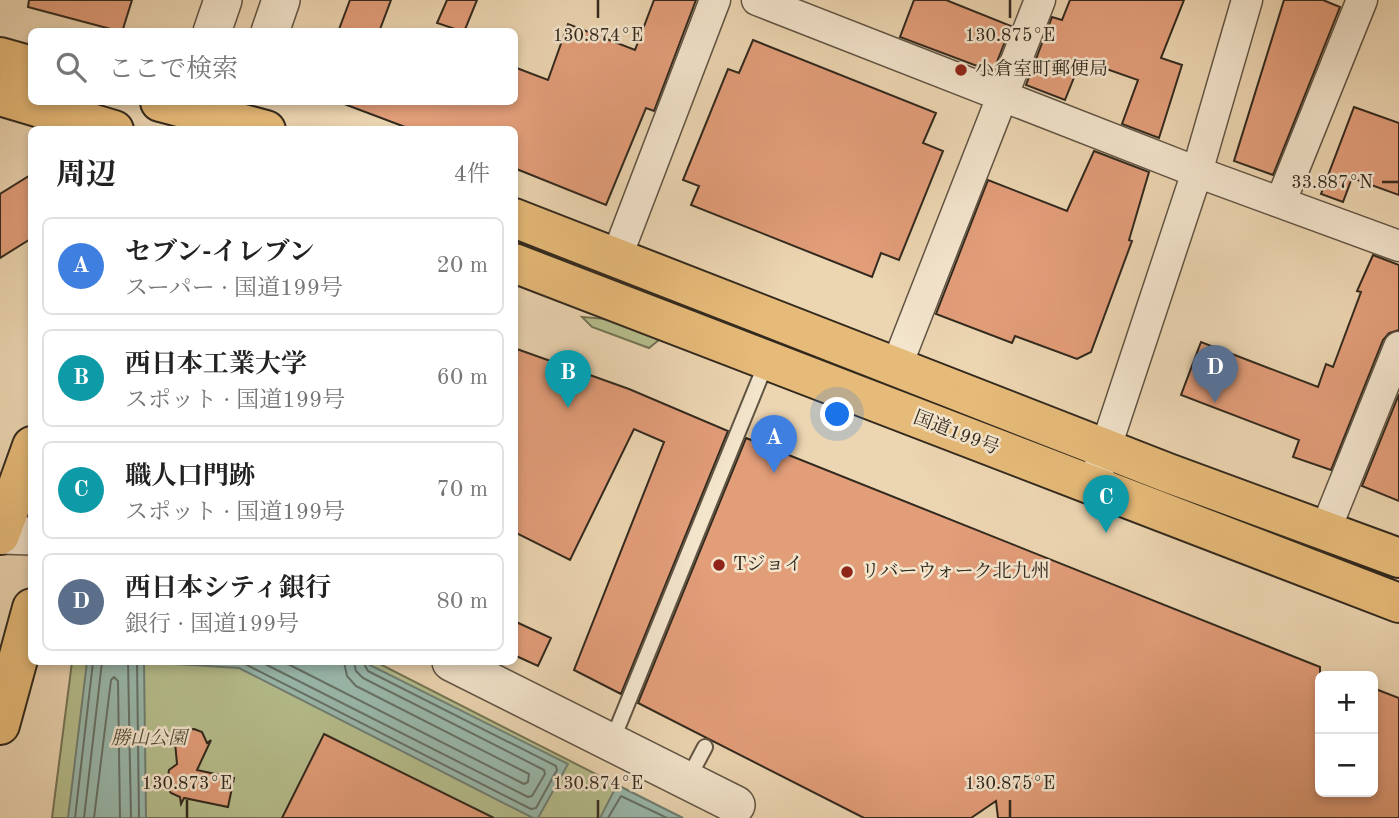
<!DOCTYPE html>
<html lang="ja">
<meta charset="utf-8">
<style>
body{margin:0;font-family:"Old Standard TT","Noto Serif JP",serif;background:#f2f2f2;color:#222}
.controls{position:absolute;right:21px;bottom:21px;display:grid;overflow:hidden;border-radius:10px;box-shadow:0 4px 10px #0003}
.controls button{width:63px;height:63px;display:grid;place-items:center;padding:0;border:0;border-bottom:2px solid #e0e0e0;background:#fff;color:#222;font:35px sans-serif}
.you{position:absolute;left:838px;top:415px;width:24px;height:24px;margin:-18px;border:5px solid #fff;border-radius:50%;background:#1a73e8;box-shadow:0 0 0 10px #1a73e833}
.badge{display:grid;place-items:center;width:46px;height:46px;border-radius:50%;background:#0b8043;color:#fff;font-size:23px;font-weight:700}
.pin{position:absolute;translate:-50% -58px;filter:drop-shadow(0 2px 4px #0008)}
.pin::after{content:'';position:absolute;top:37px;width:24px;height:21px;background:inherit;clip-path:polygon(0 0,100% 0,50% 100%)}
.list{margin:0;padding:0;list-style:none}
h2{display:flex;justify-content:space-between;align-items:center;height:91px;margin:0;padding:0 28px;font-size:30px}
h2 small{font-size:23px;font-weight:400;color:#767676}
.list li{display:grid;grid-template-columns:46px 1fr auto;gap:21px;align-items:center;box-sizing:border-box;height:98px;margin:0 14px 14px;padding:0 14px;border:2px solid #e0e0e0;border-radius:10px}
.list b{display:block;font-size:26px;white-space:nowrap}
.list p{margin:0;font-size:23px;white-space:nowrap;color:#767676}
.list em{font-size:23px;font-style:normal;color:#767676}
.icon{flex:none;width:38px;height:38px;fill:none;stroke:currentColor;stroke-width:2;stroke-linecap:round;stroke-linejoin:round}
.map{position:relative;flex:none;width:1399px;height:818px;overflow:hidden}
.search{position:absolute;background:#fff;box-shadow:0 4px 10px #0003;left:28px;top:28px;width:490px;height:77px;display:flex;align-items:center;gap:18px;box-sizing:border-box;padding:0 24px;border-radius:10px;color:#767676;font-size:26px}
.panel{position:absolute;background:#fff;box-shadow:0 4px 10px #0003;left:28px;top:126px;width:490px;height:539px;border-radius:10px}
.map>svg:first-child{display:block}
.green{fill:#b6be8d;stroke:#747456;stroke-width:2}
.water{fill:#99b9ad;stroke:#707f74;stroke-width:2}
.lines{fill:none;stroke-linecap:round;stroke-linejoin:round}
.shore{stroke:#667166;stroke-width:2}
.building{fill:#e29d79;stroke:#32291e;stroke-width:2}
.service-casing{stroke:#605443;stroke-width:18}
.minor-casing{stroke:#605443;stroke-width:33}
.tertiary-casing{stroke:#605443;stroke-width:40}
.primary-casing{stroke:#32291e;stroke-width:42}
.trunk-casing{stroke:#32291e;stroke-width:42}
.service{stroke:#f3e4cc;stroke-width:14}
.minor{stroke:#f3e4cc;stroke-width:30}
.tertiary{stroke:#f3e4cc;stroke-width:37}
.primary{stroke:#e6ba78;stroke-width:38}
.trunk{stroke:#e6ba78;stroke-width:38}
.ticks{fill:none;stroke:#32291e;stroke-width:2.5}
.poi-dot{fill:#8f2418;stroke:#f3e4cc;stroke-width:2.5}
.labels{text-anchor:middle;dominant-baseline:central;stroke-width:5;stroke-linejoin:round;paint-order:stroke}
.poi-label{font-size:19px;fill:#32291e;stroke:#f3e4cc;text-anchor:start}
.street-label{font-size:19px;fill:#32291e;stroke:#f3e4cc}
.park-label{font-size:19px;font-style:italic;fill:#534e3a;stroke:#f3e4cc}
.ticks-label{font-size:18px;text-anchor:middle;fill:#32291e;stroke:#f3e4cc;stroke-width:5;stroke-linejoin:round;paint-order:stroke}
</style>
<div class="map">
<svg width="1399" height="818" viewBox="0 0 1399 818">
<rect width="100%" height="100%" fill="#ecd5b1"/>
<filter id="stains"><feTurbulence type="fractalNoise" baseFrequency=".00286" numOctaves="4"/><feColorMatrix values="0 0 0 0 .2 0 0 0 0 .09 0 0 0 0 .02 0 0 0 .5 -.17"/></filter>
<radialGradient id="worn" r=".72"><stop offset=".6" stop-color="#630" stop-opacity="0"/><stop offset="1" stop-color="#630" stop-opacity=".3"/></radialGradient>
<!-- green -->
<path class="green" d="M 543,246 L 709,310 L 705,319 L 539,256 Z
M 582,317 L 607,319 L 660,339 L 649,348 L 592,327 Z
M 72,662 L 376,662 L 682,818 L 52,818 Z"/>
<!-- water -->
<path class="water" d="M 87,662 L 364,662 L 568,764 L 538,818 L 533,818 L 239,668 L 144,662 L 146,818 L 68,818 Z
M 617,785 L 683,818 L 600,818 Z"/>
<g class="lines">
<!-- shore -->
<path class="shore" d="M 128,662 L 131,818
M 137,662 L 139,818
M 241,662 L 531,809 L 536,808 L 557,770 L 556,766 L 368,671 L 363,662
M 261,662 L 528,797 L 532,796 L 545,774 L 544,770 L 363,678 L 356,671 L 354,662
M 284,662 L 524,784 L 528,782 L 529,774 L 356,686 L 347,676 L 344,662
M 75,818 L 93,662
M 84,818 L 102,662
M 94,818 L 111,680 L 114,677 L 118,681 L 120,818
M 608,818 L 621,796 L 667,818"/>
</g>
<!-- building -->
<path class="building" d="M 29,0 L 132,0 L 122,32 L 28,7 Z
M 350,0 L 391,0 L 379,32 L 338,32 Z
M 447,0 L 477,0 L 464,32 L 437,23 Z
M 654,0 L 696,0 L 654,111 L 646,108 L 606,205 L 514,168 L 514,130 L 413,130 L 344,104 L 345,102 L 514,102 L 514,67 L 548,80 L 568,24 L 635,50 Z
M 914,0 L 946,0 L 1011,26 L 993,72 L 900,37 Z
M 1070,0 L 1184,0 L 1161,58 L 1182,65 L 1159,138 L 1122,124 L 1138,80 L 1081,60 L 1065,100 L 1026,85 L 1052,17 L 1062,20 Z
M 1284,0 L 1323,0 L 1340,7 L 1273,175 L 1234,161 Z
M 753,40 L 936,113 L 923,143 L 943,151 L 899,260 L 881,253 L 872,277 L 691,205 L 699,186 L 683,180 L 728,69 L 739,73 Z
M 1354,107 L 1399,123 L 1399,195 L 1352,178 L 1343,202 L 1321,194 Z
M 1094,151 L 1149,172 L 1129,240 L 1132,241 L 1091,352 L 1077,359 L 1015,336 L 1012,343 L 936,314 L 988,180 L 1067,211 Z
M 32,174 L 32,238 L 0,258 L 0,194 Z
M 1373,255 L 1399,265 L 1399,330 L 1389,333 L 1383,340 L 1331,470 L 1293,457 L 1299,440 L 1181,395 L 1201,342 L 1318,387 L 1326,364 L 1333,367 L 1361,292 L 1357,291 Z
M 514,348 L 629,389 L 728,431 L 621,694 L 574,670 L 664,442 L 634,429 L 570,560 L 514,532 Z
M 1399,394 L 1399,501 L 1362,486 Z
M 746,438 L 1320,667 L 1320,792 L 1373,792 L 1373,688 L 1399,698 L 1399,818 L 998,818 L 996,801 L 971,818 L 864,818 L 638,703 Z
M 514,621 L 551,638 L 538,666 L 514,655 Z
M 194,729 L 202,732 L 207,743 L 211,740 L 197,770 L 234,778 L 228,807 L 184,798 L 181,804 L 180,797 L 171,793 L 166,786 L 169,770 L 177,764 L 175,742 L 186,730 Z
M 324,734 L 494,818 L 282,818 Z"/>
<g class="lines">
<defs>
<path id="service" d="M 612,741 L 767,361
M 688,779 L 705,747"/>
<path id="minor" d="M 757,0 L 1197,172 L 1399,246
M 1281,201 L 1362,0
M 617,256 L 715,0
M 897,365 L 1040,0
M 1093,486 L 1197,172 L 1247,0
M 1325,531 L 1399,347"/>
<path id="tertiary" d="M 212,32 L 223,0
M 270,32 L 281,0
M 0,535 L 32,536
M 451,662 L 736,805"/>
<path id="primary" d="M 0,535 L 32,446
M 0,725 L 32,608"/>
<path id="trunk" d="M 0,57 L 32,66
M 0,96 L 114,130
M 160,102 L 266,130
M 514,218 L 1168,473 L 1399,558
M 514,263 L 1399,603"/>
</defs>
<!-- service casing -->
<use href="#service" class="service-casing"/>
<!-- minor casing -->
<use href="#minor" class="minor-casing"/>
<!-- tertiary casing -->
<use href="#tertiary" class="tertiary-casing"/>
<!-- primary casing -->
<use href="#primary" class="primary-casing"/>
<!-- trunk casing -->
<use href="#trunk" class="trunk-casing"/>
<!-- service -->
<use href="#service" class="service"/>
<!-- minor -->
<use href="#minor" class="minor"/>
<!-- tertiary -->
<use href="#tertiary" class="tertiary"/>
<!-- primary -->
<use href="#primary" class="primary"/>
<!-- trunk -->
<use href="#trunk" class="trunk"/>
</g>
<!-- ticks -->
<path class="ticks" d="M 598,0 L 598,18M 1010,0 L 1010,18M 1382,182 L 1399,182M 187,800 L 187,818M 598,800 L 598,818M 1010,800 L 1010,818"/>
<!-- markers -->
<g class="poi-dot">
<circle cx="961" cy="70" r="7"/>
<circle cx="719" cy="565" r="7"/>
<circle cx="847" cy="572" r="7"/>
</g>
<g class="labels">
<!-- poi labels -->
<g class="poi-label">
<text x="975" y="70">小倉室町郵便局</text>
<text x="733" y="565">Tジョイ</text>
<text x="861" y="572">リバーウォーク北九州</text>
</g>
<!-- street labels -->
<g class="street-label">
<text transform="translate(956 434) rotate(21)">国道199号</text>
</g>
<!-- park labels -->
<g class="park-label">
<text x="149" y="739">勝山公園</text>
</g>
</g>
<g class="ticks-label">
<text x="598" y="41">130.874°E</text>
<text x="1010" y="41">130.875°E</text>
<text x="1332" y="188">33.887°N</text>
<text x="187" y="789">130.873°E</text>
<text x="598" y="789">130.874°E</text>
<text x="1010" y="789">130.875°E</text>
</g>
<rect width="100%" height="100%" filter="url(#stains)"/>
<rect width="100%" height="100%" fill="url(#worn)"/>
</svg>
<div class="controls">
<button>+</button>
<button>−</button>
</div>
<div class="you"></div>
<div class="pin badge" style="left:774px;top:473px;background:#3f7fe0">A</div>
<div class="pin badge" style="left:568px;top:408px;background:#0f9aa8">B</div>
<div class="pin badge" style="left:1106px;top:533px;background:#0f9aa8">C</div>
<div class="pin badge" style="left:1215px;top:403px;background:#5c6f8a">D</div>
<div class="search"><svg class="icon" aria-label="search" viewBox="0 0 24 24"><circle cx="10" cy="10" r="6"/><path d="M15 15l6 6"/></svg>ここで検索</div>
<section class="panel">
<h2>周辺<small>4件</small></h2>
<ul class="list">
<li><span class="badge" style="background:#3f7fe0">A</span><div><b>セブン-イレブン</b><p>スーパー · 国道199号</p></div><em>20 m</em></li>
<li><span class="badge" style="background:#0f9aa8">B</span><div><b>西日本工業大学</b><p>スポット · 国道199号</p></div><em>60 m</em></li>
<li><span class="badge" style="background:#0f9aa8">C</span><div><b>職人口門跡</b><p>スポット · 国道199号</p></div><em>70 m</em></li>
<li><span class="badge" style="background:#5c6f8a">D</span><div><b>西日本シティ銀行</b><p>銀行 · 国道199号</p></div><em>80 m</em></li>
</ul>
</section>
</div>
